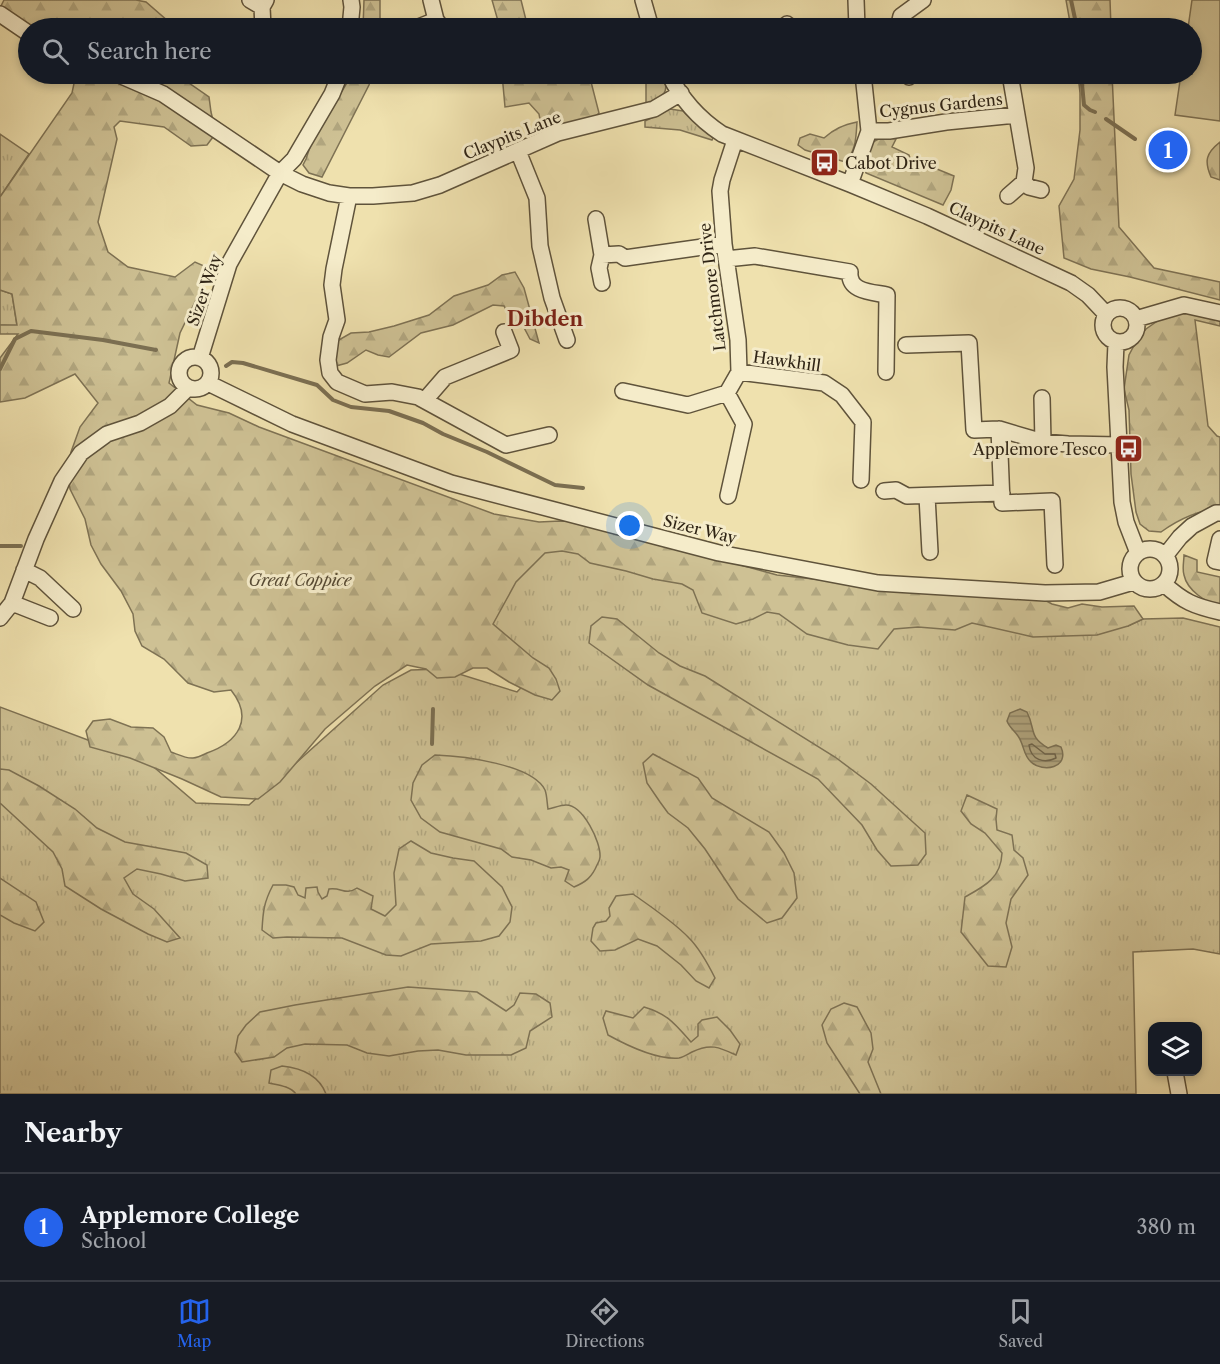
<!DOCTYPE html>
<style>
body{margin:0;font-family:"Libre Caslon Text",serif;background:#242831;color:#f1f3f6}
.controls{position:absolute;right:18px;bottom:18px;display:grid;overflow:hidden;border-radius:12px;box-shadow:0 3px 9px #0003}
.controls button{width:54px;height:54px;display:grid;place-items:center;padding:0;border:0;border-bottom:2px solid #363941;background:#171b24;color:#f1f3f6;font:30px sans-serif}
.you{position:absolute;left:630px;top:526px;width:21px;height:21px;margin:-15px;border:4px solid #fff;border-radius:50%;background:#1a73e8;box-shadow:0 0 0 9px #1a73e833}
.badge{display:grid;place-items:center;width:39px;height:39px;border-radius:50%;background:#2563eb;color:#fff;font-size:20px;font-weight:700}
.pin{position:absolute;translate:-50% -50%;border:3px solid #fff;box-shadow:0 2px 6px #0006}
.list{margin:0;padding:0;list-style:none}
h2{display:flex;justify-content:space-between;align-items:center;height:78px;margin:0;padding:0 24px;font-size:26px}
h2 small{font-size:20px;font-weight:400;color:#9ea1a6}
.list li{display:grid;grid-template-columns:39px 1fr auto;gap:18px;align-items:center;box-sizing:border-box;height:108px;padding:0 24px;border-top:2px solid #363941}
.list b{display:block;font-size:22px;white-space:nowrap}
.list p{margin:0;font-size:20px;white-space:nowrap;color:#9ea1a6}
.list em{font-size:20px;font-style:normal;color:#9ea1a6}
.icon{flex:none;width:33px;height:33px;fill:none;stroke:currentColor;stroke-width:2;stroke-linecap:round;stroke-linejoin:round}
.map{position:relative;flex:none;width:1220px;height:1094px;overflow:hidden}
.search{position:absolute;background:#171b24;box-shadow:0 3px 9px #0003;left:18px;right:18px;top:18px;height:66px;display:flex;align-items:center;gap:15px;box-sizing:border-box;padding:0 21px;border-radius:33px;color:#9ea1a6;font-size:22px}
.sheet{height:186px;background:#171b24}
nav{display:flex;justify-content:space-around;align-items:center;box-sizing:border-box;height:84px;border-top:2px solid #363941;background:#171b24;font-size:16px;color:#9ea1a6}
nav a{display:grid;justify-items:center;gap:3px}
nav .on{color:#2563eb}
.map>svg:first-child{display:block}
.grass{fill:url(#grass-tufts);stroke:#7e7254;stroke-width:1.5}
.forest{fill:url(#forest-firs);stroke:#7e7254;stroke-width:1.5}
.garden{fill:#cec194;stroke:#7e7254;stroke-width:1.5}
.water{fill:url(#water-rules);stroke:#7b6f52;stroke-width:1.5}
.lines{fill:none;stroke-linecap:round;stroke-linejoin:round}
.shore{stroke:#6e6248;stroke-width:1.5}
.stream{stroke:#7b6f52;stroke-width:4}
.minor-casing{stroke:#5f533b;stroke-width:18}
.minor{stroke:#f5ecca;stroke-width:15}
.labels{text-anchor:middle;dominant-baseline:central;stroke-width:6;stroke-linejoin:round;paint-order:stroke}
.street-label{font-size:16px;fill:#2f2415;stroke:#f5ecca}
.poi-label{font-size:16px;fill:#2f2415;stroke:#f5ecca;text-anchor:start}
.park-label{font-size:16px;font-style:italic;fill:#574b35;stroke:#f5ecca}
.quarter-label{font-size:20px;font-weight:bold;fill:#7a1f14;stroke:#f5ecca}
</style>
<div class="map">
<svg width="1220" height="1094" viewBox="0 0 1220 1094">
<defs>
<pattern id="grass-tufts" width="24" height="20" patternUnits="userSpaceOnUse" patternTransform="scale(1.5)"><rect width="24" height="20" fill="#cec194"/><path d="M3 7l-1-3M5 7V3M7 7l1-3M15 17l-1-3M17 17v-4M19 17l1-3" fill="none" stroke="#b1a67f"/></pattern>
<pattern id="forest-firs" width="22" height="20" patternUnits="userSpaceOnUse" patternTransform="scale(1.5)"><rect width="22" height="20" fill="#cec194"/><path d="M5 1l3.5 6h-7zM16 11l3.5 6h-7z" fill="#b1a67f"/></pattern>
<pattern id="water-rules" width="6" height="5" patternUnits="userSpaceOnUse" patternTransform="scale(1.5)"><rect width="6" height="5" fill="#aea17a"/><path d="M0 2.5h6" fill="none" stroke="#8e8363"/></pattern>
</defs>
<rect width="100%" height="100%" fill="#efe1ae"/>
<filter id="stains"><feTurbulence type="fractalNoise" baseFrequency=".00333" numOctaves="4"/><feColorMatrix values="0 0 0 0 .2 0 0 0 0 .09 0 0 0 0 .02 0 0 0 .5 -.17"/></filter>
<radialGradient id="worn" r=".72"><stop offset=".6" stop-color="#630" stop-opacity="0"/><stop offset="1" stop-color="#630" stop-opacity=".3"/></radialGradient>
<!-- grass -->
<path class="grass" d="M 646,74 L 661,74 C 672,92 663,97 646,104 Z
M 670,109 L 683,111 L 713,138 L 712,140 L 680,130 L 645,127 L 645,121 Z
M 0,134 L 29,154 L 0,197 Z
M 0,290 L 12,294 L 17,326 L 0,325 Z
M 531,528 L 613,552 L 1128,626 L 1143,619 L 1183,618 L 1220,627 L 1220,954 L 1193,949 L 1133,952 L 1136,1094 L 0,1094 L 0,707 L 149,763 L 196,803 L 249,805 L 383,685 L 411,670 L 443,669 L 517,692 L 535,673 L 468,602 Z"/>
<!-- forest -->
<path class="forest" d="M 4,0 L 136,0 L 146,2 L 176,28 L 28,28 L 0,8 Z
M 364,0 L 380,0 L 380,28 L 363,28 Z
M 492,0 L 521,0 L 528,28 L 500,28 Z
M 1066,0 L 1110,0 L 1111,28 L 1071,28 Z
M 76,74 L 179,74 L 179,76 L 209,97 L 211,112 L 216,133 L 207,145 L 191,146 L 164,127 L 120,121 L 114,127 L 117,139 L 98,222 L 108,252 L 128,267 L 175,277 L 195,262 L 211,269 L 180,333 L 169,383 L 197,405 L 229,413 L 259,427 L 494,514 L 539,522 L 560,521 L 585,522 L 777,575 L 850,583 L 1039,597 L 1052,604 L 1068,608 L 1082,604 L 1102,607 L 1134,606 L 1143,619 L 1128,626 L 1097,635 L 1033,637 L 972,623 L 955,630 L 918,627 L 894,629 L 878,649 L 848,645 L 807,634 L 779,614 L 767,612 L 753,619 L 736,624 L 702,613 L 693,590 L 682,584 L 653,579 L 626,571 L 590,563 L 578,554 L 562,551 L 545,553 L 516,582 L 493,624 L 533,658 L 549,668 L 556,679 L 560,691 L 552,700 L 535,695 L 509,682 L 487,668 L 473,668 L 455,677 L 437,678 L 426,669 L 407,665 L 375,686 L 325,729 L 280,782 L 258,799 L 221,797 L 182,779 L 130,758 L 90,747 L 86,731 L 93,721 L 110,719 L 131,727 L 153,728 L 164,737 L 171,752 C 177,754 187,759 193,758 C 197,758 203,755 207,753 C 238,742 254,719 231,690 L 214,692 L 188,683 L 164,659 L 142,646 L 135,631 L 133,614 L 121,591 L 101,564 L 91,545 L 85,519 L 70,489 L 68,470 L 71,452 L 80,427 L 98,403 L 75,374 L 25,398 L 0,402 L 0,358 L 18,334 L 0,334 L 0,325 L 17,325 L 12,294 L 0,290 L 0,197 L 72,93 Z
M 352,74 L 372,74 L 369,85 L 322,177 L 309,173 L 303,165 L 306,159 L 311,144 Z
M 502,74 L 589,74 L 599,113 L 589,123 L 543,135 L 539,114 L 529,103 L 505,107 Z
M 1078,74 L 1112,74 L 1119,227 L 1154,268 L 1220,282 L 1220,300 L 1130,277 L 1091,269 L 1064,258 L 1059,206 L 1074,179 L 1080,130 L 1080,93 Z
M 857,122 C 856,138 856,151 845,162 L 805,150 L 798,145 L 800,138 L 810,134 L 824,138 C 834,129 843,125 857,122 Z
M 882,137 L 896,139 L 892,147 L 909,155 L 910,158 L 954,176 L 951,190 L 943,205 L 866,173 L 864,166 L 873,142 Z
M 1220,142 L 1220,180 L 1211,177 C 1204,161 1206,153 1220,142 Z
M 515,272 L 524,288 L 539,343 L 530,339 L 521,322 L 512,321 L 504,306 L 493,305 L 453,325 L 421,333 L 389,357 L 378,355 L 366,350 L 347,363 L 336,366 L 334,354 L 337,341 L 351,333 L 369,332 L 394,326 L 429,315 L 454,296 L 488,285 L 502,275 Z
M 1190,309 L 1220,317 L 1220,326 L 1195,320 L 1208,426 L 1217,436 L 1220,437 L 1220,509 C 1198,510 1179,519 1161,532 L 1149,531 L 1140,524 L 1136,512 L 1131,474 L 1129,410 L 1124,389 L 1129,355 L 1137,340 L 1146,329 L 1169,313 Z
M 1184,555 L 1197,560 L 1197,572 L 1220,577 L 1220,606 C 1206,603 1187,590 1184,575 C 1182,569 1184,561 1184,555 Z
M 602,617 L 617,619 L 659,653 L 680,666 L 705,676 L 835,757 L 871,784 L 925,833 L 926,854 L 918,865 L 891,866 L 877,850 L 862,825 L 818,779 L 648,685 L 589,643 L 591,626 Z
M 653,754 L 698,778 L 712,798 L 769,832 L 784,853 L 794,873 L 797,898 L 782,918 L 767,923 L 738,899 L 705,849 L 688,828 L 668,813 L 660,802 L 647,783 L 643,763 Z
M 435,755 C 462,756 532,764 545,790 C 547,795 547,803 548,809 C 553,808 561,805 566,805 C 583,805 601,842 600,857 C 600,860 598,863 597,865 C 592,877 586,882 574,887 L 565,881 L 569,870 L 561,867 L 551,868 L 531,860 L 512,857 L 501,849 L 440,832 L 421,818 L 411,800 L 413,783 L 422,765 Z
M 0,769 L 9,770 L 39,786 L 75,809 L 97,828 L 125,842 L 186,853 L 207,865 L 208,878 L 185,881 L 161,874 L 137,869 L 124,878 L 133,894 L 154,909 L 180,938 L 167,942 L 148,934 L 101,909 L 65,886 L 62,869 L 53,852 L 0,803 Z
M 967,795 L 997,809 L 996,819 L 997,830 L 1012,835 L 1014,850 L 1023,858 L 1028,875 L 1011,899 L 1006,923 L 1012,947 L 1006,967 L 988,966 L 961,932 L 965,897 C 985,886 1001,878 1002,853 L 985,833 L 971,824 L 961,811 Z
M 411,841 L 431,853 L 453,858 L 474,861 L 502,887 L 512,907 L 510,922 L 499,936 L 481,941 L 431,944 L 401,956 L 386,955 L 342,938 L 287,937 L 273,938 L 262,930 C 263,911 264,902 273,885 L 286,885 L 294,887 L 298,895 L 305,898 L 306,888 L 317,887 L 318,892 L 322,899 L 327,896 L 329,889 C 342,887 345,896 357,888 L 373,896 L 371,909 L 385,916 L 396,905 L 394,873 L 399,849 Z
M 0,878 L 36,902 L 44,922 L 35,931 L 14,923 L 0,915 Z
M 633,894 C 651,907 674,922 689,938 C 700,949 708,964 715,978 L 709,988 L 696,981 L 681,965 L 657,946 L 638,939 L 615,950 L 600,951 L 591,941 L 593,928 L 596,923 L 606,921 L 610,916 L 609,908 L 616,896 Z
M 408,987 L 477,992 L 506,1011 L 514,1005 L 520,993 L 536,994 L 550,1003 L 552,1017 L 530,1031 L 526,1048 L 511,1055 L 466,1055 L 438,1050 L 418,1051 L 389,1056 L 367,1053 L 347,1045 L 305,1044 L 287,1048 L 274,1057 L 242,1062 L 235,1052 L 238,1036 L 246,1025 L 260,1012 L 295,1005 Z
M 844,1003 L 857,1007 L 871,1033 L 873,1049 L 868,1062 L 881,1094 L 860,1094 L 827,1043 L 822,1025 L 831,1009 Z
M 644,1007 C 668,1014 675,1024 691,1042 L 698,1036 L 698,1024 L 702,1020 L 717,1017 L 730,1030 L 740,1044 L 736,1055 C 719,1047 710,1043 692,1052 C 688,1054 684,1057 679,1058 C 656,1060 628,1046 608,1035 L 603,1018 L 606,1011 L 633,1018 Z
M 282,1066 C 301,1068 319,1075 326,1094 L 296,1094 C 290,1086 278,1085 269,1083 L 271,1070 Z"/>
<!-- garden -->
<path class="garden" d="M 1192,0 L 1220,0 L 1220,121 L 1175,115 L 1181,74 L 1192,74 L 1192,28 L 1188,28 Z"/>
<!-- water -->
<path class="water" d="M 1020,709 L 1027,712 C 1036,730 1028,736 1048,748 L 1056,745 L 1061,747 C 1070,768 1043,773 1031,762 C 1023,755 1024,744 1018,736 C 1014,730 1009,727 1007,721 L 1010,713 Z"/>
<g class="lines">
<!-- shore -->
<path class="shore" d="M 1032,744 L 1045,754 L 1055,754 L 1056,758 C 1044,764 1031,760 1029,745 Z"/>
<!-- stream -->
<path class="stream" d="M 1071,0 L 1077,28
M 1081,74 L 1084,105 L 1090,110 L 1095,112
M 1106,119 L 1135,139
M 226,366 L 232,362 L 243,363 L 317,385 L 333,400 L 351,407 L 389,411 L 423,423 L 443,434 L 487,452 L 555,485 L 583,488
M 0,369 L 15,339 L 31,331 L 103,340 L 156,350
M 0,546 L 21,546
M 432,744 L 433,709"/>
<defs>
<path id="minor" d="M 250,0 L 262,7 L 266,0
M 431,0 L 436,20
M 643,0 L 651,28
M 856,0 L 857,28
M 262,7 L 263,28
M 0,14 L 28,33
M 787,24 L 787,28
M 856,27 L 898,28
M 350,28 L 352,7 L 351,0
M 416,28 L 436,20 L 442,28
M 898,28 L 901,16 L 923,0
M 1028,28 L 1030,28
M 117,74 L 163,94 L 280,173 L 302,184 L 329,193 L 349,196 L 373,196 L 413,193 L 440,185 L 558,133 L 654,109 L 681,93
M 669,74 C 681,99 699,119 722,134 L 850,184 L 927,216 L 1071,283 L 1088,295 L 1106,314
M 909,74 L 909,77
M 869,131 L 889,131 L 946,122 L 1016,115
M 518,151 L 537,198 L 540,246 L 552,298 L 567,340
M 1024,182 L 1029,187 L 1041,190
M 850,184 L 869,131 L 863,74
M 349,196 L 334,269 L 332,285 L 337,320 L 331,337 L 328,360 L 330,373 L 337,382 L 365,394 L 392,392 L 418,397 L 506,445 L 549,435
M 1008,196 L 1024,182 L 1026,168 L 1010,74
M 596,219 L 602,255 L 599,268 L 602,283
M 602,255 L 619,254 L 625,258 L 724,244
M 726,259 L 755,256 L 850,272 C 848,292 872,292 887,295 L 886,372
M1103 325a17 17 0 1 1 34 0a17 17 0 1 1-34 0Z
M 1136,319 L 1184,305 L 1220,313
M 1116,343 L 1115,367 L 1122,502 L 1126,522 L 1138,553
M 906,345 L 969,343 L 974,430 L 999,429 L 1043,442 L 1068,444 L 1119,445
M179 373a16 16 0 1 1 32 0a16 16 0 1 1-32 0Z
M 200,358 L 229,264 L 280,173 L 294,159 L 332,94 L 340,74
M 739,372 L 824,383 L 842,395 L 863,422 L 861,480
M 208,383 L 292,424 L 451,483 L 719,553 L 878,583 L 1045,593 L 1099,592 L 1133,582
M 623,391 L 688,405 L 727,393 L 739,372 L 738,340 L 724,244 L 720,191 L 722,180 L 735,140
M 727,393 L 744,424 L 728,496
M 1042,398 L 1043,442
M 425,400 L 445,377 L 511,350 L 504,332
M 999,429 L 1002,503 L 1052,501 L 1055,565
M 884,491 L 896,490 L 907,496 L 1002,493
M 927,496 L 930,552
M 1220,539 L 1215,561 L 1220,562
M1130 569a20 20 0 1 1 40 0a20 20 0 1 1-40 0Z
M 1165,556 L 1180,537 L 1192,526 L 1216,513 L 1220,513
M 24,570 L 40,578 L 73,609
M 1164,584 C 1184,602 1194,606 1220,612
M 0,618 L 12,603
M 50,618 L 12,603 L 36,539 L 62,481 L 81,453 L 107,434 L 140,423 L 170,406 L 188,388
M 1175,1072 L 1179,1094"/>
</defs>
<!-- minor casing -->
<use href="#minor" class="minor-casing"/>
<!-- minor -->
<use href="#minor" class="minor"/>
</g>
<!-- icons -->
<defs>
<symbol id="bus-square" viewBox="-11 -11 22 22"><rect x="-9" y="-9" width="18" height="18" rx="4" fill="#8f2418" stroke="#f5ecca"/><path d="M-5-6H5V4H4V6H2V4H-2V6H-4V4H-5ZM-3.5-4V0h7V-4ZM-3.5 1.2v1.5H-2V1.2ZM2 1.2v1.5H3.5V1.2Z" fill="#fff"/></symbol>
</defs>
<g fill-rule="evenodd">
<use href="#bus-square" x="808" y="146" width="33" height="33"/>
<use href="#bus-square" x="1112" y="432" width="33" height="33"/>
</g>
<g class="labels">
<!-- street labels -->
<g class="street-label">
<text transform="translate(941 105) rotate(-6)">Cygnus Gardens</text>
<text transform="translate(512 135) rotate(-22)">Claypits Lane</text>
<text transform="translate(997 228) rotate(25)">Claypits Lane</text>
<text transform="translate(712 287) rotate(-97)">Latchmore Drive</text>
<text transform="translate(204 290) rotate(-71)">Sizer Way</text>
<text transform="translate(787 361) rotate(8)">Hawkhill</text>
<text transform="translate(700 529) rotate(14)">Sizer Way</text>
</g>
<!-- poi labels -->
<g class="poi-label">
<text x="845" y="163">Cabot Drive</text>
<text x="1107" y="449" text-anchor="end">Applemore Tesco</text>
</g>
<!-- park labels -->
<g class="park-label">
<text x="300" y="580">Great Coppice</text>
</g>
<!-- quarter labels -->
<g class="quarter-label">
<text x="545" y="319">Dibden</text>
</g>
</g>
<rect width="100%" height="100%" filter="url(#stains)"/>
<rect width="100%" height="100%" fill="url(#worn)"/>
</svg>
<div class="controls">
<button><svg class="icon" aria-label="layers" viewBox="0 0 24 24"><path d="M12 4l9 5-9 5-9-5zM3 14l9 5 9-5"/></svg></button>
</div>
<div class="you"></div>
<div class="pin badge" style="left:1168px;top:150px">1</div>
<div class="search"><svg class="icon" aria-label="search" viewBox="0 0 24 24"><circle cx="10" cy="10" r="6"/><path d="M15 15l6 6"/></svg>Search here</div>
</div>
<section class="sheet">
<h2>Nearby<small></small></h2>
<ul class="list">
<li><span class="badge">1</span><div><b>Applemore College</b><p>School</p></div><em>380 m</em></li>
</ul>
</section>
<nav>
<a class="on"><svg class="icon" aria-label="map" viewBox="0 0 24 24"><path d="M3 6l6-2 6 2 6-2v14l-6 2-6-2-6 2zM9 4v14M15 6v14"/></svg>Map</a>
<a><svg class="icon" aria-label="directions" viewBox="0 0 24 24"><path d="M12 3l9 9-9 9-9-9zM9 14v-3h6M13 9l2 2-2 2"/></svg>Directions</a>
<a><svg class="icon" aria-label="saved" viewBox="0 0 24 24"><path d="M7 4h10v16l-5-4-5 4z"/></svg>Saved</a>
</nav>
